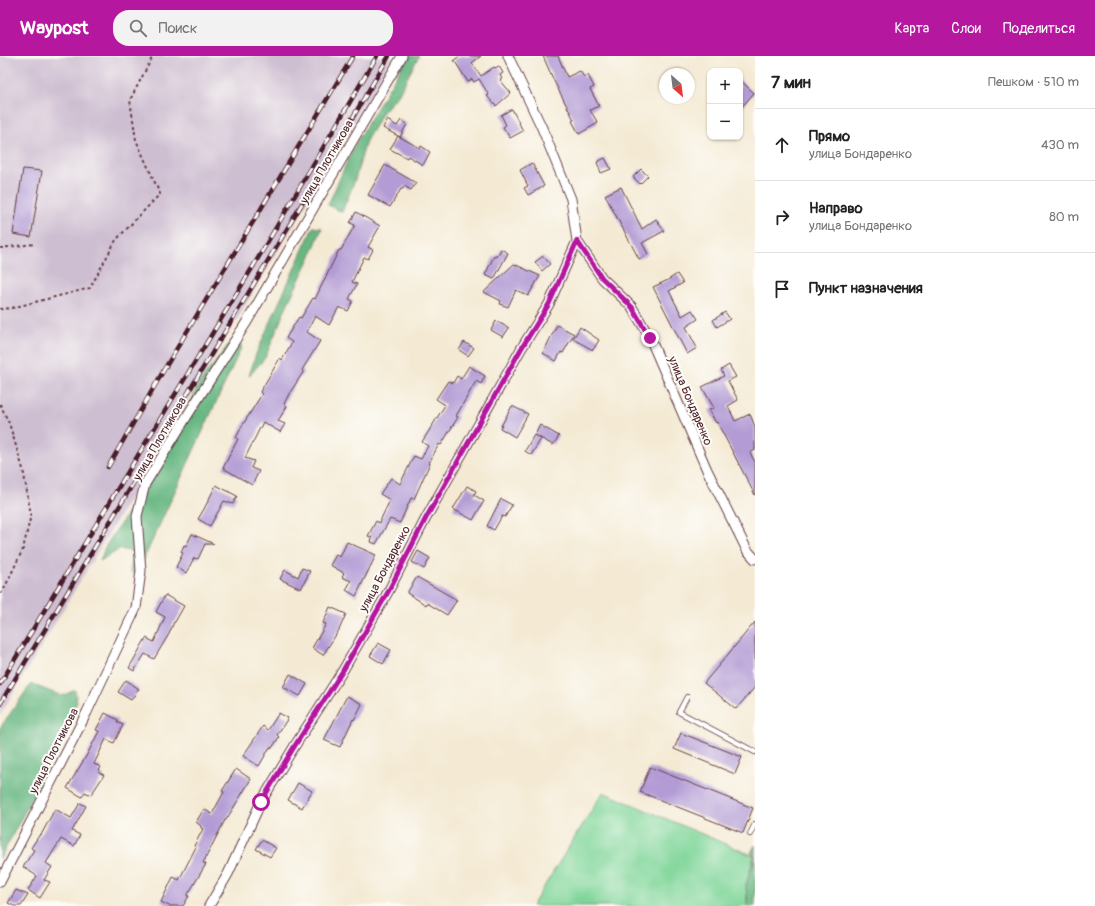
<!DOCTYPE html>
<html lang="ru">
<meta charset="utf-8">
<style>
body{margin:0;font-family:Pangolin,sans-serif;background:#f2f2f2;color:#222}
.controls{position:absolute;right:12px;top:12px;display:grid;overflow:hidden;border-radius:8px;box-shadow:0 1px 3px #0004}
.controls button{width:36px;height:36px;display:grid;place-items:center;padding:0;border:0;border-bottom:1px solid #e0e0e0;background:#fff;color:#222;font:20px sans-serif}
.compass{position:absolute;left:659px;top:12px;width:36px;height:36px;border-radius:50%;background:#fff;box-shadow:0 1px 3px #0004;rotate:152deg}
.stop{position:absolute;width:12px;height:12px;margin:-9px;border:3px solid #b5179e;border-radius:50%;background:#fff}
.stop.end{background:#b5179e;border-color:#fff;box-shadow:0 1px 4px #0008}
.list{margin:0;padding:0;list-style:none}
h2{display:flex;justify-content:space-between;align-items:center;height:52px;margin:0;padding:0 16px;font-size:17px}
h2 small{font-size:13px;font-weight:400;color:#767676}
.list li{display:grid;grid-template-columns:26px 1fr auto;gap:12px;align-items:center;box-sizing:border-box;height:72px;padding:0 16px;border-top:1px solid #e0e0e0}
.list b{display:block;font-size:15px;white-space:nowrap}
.list p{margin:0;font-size:13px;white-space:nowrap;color:#767676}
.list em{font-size:13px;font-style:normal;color:#767676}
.icon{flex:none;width:22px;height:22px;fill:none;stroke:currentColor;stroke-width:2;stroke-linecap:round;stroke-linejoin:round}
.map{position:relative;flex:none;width:755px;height:850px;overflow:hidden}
header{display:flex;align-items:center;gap:24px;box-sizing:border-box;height:56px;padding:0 20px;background:#b5179e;color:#fff}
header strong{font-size:19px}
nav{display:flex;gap:22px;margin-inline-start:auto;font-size:14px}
.search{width:280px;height:36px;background:#f2f2f2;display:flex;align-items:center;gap:10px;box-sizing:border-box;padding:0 14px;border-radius:16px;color:#767676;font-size:15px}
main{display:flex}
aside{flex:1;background:#fff}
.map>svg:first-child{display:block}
.industrial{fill:#cebed1}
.green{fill:#80d69a;stroke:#657a62}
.forest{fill:#68b782;stroke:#596b56}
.building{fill:#b39cd5}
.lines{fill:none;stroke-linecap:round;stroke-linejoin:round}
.service-casing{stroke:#643d44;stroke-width:6}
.minor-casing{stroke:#643d44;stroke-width:11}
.path{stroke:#643d44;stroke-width:2;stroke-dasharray:3 3;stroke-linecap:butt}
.service{stroke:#fff;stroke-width:4.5}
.minor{stroke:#fff;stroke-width:9}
.rail-casing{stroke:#4a1f2b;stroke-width:4.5}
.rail{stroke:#fdfcf7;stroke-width:3;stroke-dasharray:9;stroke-linecap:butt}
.route{stroke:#b5179e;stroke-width:5}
.labels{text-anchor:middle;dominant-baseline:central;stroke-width:4;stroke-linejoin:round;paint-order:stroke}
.street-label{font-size:12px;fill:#4a1f2b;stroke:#fdfcf7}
</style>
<header>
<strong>Waypost</strong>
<div class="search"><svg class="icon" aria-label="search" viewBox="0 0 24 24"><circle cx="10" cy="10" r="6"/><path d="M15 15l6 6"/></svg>Поиск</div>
<nav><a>Карта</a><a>Слои</a><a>Поделиться</a></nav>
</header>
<main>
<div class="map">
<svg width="755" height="850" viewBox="0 0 755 850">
<rect width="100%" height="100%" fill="#fdfcf7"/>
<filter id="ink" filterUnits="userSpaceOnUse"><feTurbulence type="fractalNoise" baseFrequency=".025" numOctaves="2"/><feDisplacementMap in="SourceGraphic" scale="8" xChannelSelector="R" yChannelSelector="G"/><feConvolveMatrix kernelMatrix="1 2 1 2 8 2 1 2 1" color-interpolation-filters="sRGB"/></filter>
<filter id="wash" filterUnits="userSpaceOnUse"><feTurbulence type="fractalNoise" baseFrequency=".012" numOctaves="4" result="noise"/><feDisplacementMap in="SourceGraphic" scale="16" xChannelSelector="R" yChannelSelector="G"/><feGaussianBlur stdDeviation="0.9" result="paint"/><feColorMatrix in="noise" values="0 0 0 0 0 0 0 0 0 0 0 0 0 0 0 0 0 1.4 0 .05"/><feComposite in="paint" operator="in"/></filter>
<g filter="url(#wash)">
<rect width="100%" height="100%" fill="#f4ead4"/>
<!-- industrial -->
<path class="industrial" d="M 0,0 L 392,0 L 375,33 L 0,659 Z"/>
<!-- green -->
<path class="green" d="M 603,736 L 754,800 L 746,829 L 747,850 L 532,850 Z"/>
<!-- forest -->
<path class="forest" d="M 408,0 L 419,0 L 398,39 L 383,56 L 366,85 L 355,124 L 342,156 L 328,149 L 353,92 Z
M 313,171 L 322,172 L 310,202 L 288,247 L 265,302 L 249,320 L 256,298 Z
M 231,285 L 242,290 L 136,520 L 130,515 L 134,496 L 120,493 L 100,505 L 105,491 L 133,449 L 150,413 L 179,373 L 200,326 Z
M 31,628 L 62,640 L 75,634 L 77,646 L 34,738 L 0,803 L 0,672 Z
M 755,789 L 755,850 L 748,850 L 746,829 L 755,800 L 751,797 Z"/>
<g id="blocks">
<!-- building -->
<path class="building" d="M 460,0 L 481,0 L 472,7 L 481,20 L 494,11 L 495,12 L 499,10 L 503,17 L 500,19 L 502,23 L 500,24 L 511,37 L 496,50 L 487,40 L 489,39 L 479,23 L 474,26 L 472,23 L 468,26 L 454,4 Z
M 543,0 L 558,0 L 567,21 L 580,15 L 584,21 L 588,19 L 594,31 L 590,33 L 599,50 L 590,54 L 598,67 L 579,78 L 572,65 L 574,64 L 553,23 Z
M 740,24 L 754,37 L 740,53 Z
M 512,53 L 523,75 L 510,82 L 503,71 L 506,69 L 501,59 Z
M 387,64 L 397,70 L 401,64 L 407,68 L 400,81 L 383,72 Z
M 398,80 L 420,92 L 421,90 L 430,96 L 423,109 L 408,100 L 407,102 L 390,93 Z
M 605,102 L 611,113 L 601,117 L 597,106 Z
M 532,107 L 544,130 L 528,139 L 524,132 L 528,130 L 520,114 Z
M 385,109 L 416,127 L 411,134 L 404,130 L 403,133 L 401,133 L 390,151 L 368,139 Z
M 23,113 L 42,115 L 31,181 L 13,178 Z
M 641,113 L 648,120 L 640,128 L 633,121 Z
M 621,131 L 642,173 L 656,163 L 664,175 L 642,187 L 648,198 L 639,203 L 605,139 Z
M 356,156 L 380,170 L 368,191 L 373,194 L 368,203 L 364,201 L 352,226 L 357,228 L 349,243 L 353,245 L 348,255 L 339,251 L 329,269 L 315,260 L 307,276 L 320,285 L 302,314 L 304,315 L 289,338 L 284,348 L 287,350 L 278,365 L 285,368 L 280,376 L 263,366 L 245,402 L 254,405 L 251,412 L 259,415 L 252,429 L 223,412 L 238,383 L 236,382 L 242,370 L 262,338 L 260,336 L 280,302 L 282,304 L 292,286 L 286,282 L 299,261 L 301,262 L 313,242 L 315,243 L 339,194 L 341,194 L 355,169 L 350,167 Z
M 501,193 L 508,197 L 494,223 L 485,219 L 494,200 L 496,201 L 497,198 L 498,199 Z
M 543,200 L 550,208 L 542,215 L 535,206 Z
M 514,208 L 540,220 L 528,240 L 516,234 L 508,251 L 500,248 L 501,245 L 484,236 Z
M 677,218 L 683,227 L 669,235 L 682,260 L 692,254 L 698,263 L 686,271 L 697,292 L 687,298 L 653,231 L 668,224 Z
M 725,256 L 730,263 L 717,271 L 713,264 Z
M 496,265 L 509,272 L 503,281 L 491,274 Z
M 557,269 L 574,278 L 563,297 L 561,296 L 556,305 L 543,297 Z
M 580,271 L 599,284 L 593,294 L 573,283 Z
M 464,286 L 474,292 L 468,300 L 459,294 Z
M 729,309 L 736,321 L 728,325 L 738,344 L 728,350 L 735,365 L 750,358 L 755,371 L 755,394 L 750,397 L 755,406 L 755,439 L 717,366 L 716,367 L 709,354 L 714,352 L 702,331 L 724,320 L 721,314 Z
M 469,310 L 485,320 L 481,328 L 476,325 L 456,360 L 458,361 L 441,389 L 439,388 L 429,407 L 430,407 L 414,443 L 411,442 L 400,467 L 390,463 L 376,488 L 371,486 L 372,482 L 368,480 L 376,465 L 379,467 L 390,444 L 380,438 L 391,422 L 400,428 L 414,400 L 421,403 L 428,390 L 422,386 L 445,349 L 436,343 L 448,325 L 453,327 L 457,320 L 461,323 Z
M 512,350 L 528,358 L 515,381 L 500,372 Z
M 540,369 L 559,380 L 553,389 L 535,379 Z
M 534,379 L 541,383 L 531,399 L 525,395 Z
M 216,429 L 237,440 L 233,448 L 224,445 L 210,470 L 198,463 L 204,453 Z
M 467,430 L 476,435 L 474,439 L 484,445 L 473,464 L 453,453 Z
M 501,443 L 512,449 L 505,461 L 502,460 L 494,474 L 487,470 Z
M 192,478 L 214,488 L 205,488 L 198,503 L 194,502 L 186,517 L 176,511 L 183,497 L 181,496 L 184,489 L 186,490 Z
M 347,486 L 376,499 L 356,540 L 346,534 L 351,525 L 342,521 L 344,517 L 330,509 L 336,499 L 340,501 Z
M 418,495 L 430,502 L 424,513 L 412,506 Z
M 302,512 L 310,515 L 301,533 L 280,523 L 285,514 L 298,521 Z
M 417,521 L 457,544 L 447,559 L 427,547 L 426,549 L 407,537 Z
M 165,539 L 184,550 L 175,566 L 174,566 L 169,578 L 154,603 L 145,598 L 134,615 L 129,612 L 146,582 L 154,586 L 165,561 L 156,556 Z
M 330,551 L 346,558 L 339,574 L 323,599 L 312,592 L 326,568 L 323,567 Z
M 755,566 L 755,631 L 736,653 L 704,627 Z
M 378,587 L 391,594 L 383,608 L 370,600 Z
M 290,618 L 307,628 L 300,640 L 283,631 Z
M 126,624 L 139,633 L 131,644 L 118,636 Z
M 347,640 L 362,648 L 354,664 L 353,663 L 340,691 L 324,684 Z
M 105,657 L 118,664 L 117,666 L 123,669 L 114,687 L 106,683 L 94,708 L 101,711 L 98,716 L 104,719 L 91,739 L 85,736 L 82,741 L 67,732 L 88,697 L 99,675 L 96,674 Z
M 279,657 L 288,662 L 277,679 L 279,681 L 272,692 L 270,691 L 259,710 L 243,700 L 263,670 L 268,674 Z
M 681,677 L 742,701 L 735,718 L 674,693 Z
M 650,711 L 753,752 L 743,777 L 640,736 Z
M 236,713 L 251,723 L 226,764 L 225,764 L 203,807 L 206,808 L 187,840 L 189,840 L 183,850 L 169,850 L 161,846 L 173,821 L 179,824 L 196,791 L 194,790 L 203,773 L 201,772 L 201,770 L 196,766 L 204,753 L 212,758 L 224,736 L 222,735 Z
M 298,727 L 312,735 L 302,752 L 288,744 Z
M 80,747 L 86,750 L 72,775 L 80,779 L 74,790 L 61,783 L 46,807 L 52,811 L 44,824 L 50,826 L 40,842 L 28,834 L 37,820 L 23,811 L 34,794 L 31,792 L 40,778 L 41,779 L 55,753 L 71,762 Z
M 262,784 L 276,792 L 270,801 L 256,793 Z
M 16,834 L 28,839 L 21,850 L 14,850 L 8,847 Z"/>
</g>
</g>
<g filter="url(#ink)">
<use href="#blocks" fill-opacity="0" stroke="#643d44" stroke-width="1"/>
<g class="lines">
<defs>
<path id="service" d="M 687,641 L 679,656 L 755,696
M 750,778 L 755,768"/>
<path id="minor" d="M 577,185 L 602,222 L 632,251 L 650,282 L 707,414 L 747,494 L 755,503
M 0,826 L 87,656 L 136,552 L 141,515 L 137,460 L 145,428 L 187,360 L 248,264 L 402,0
M 209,850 L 228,818 L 261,746 L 294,691 L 342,616 L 388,536 L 426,462 L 521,293 L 549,248 L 577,185 L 571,143 L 542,72 L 508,0"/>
</defs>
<!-- service casing -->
<use href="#service" class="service-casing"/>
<!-- minor casing -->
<use href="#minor" class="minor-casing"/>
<!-- path -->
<path class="path" d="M 0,192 L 34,188
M 0,253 L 12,252 L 90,232 L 116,184 L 160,138 L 136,84 L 130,44 L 153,0
M 0,348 L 9,367 L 23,413 L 31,459 L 23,493 L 4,533 L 0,539"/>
<!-- service -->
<use href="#service" class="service"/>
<!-- minor -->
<use href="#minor" class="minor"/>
<defs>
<path id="rail" d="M 108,411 L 165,312 L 353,0
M 0,628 L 123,424 L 254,209 L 377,0
M 0,648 L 290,168 L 389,0"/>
</defs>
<!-- rail casing -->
<use href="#rail" class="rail-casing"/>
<!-- rail -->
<use href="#rail" class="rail"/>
</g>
</g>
<g class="lines" filter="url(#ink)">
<!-- route -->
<path class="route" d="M 261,746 L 294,691 L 342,616 L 388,536 L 426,462 L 521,293 L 549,248 L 577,185 L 602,222 L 632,251 L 650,282"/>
</g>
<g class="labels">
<!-- street labels -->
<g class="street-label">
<text transform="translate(327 106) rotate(-60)">улица Плотникова</text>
<text transform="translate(690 345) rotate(67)">улица Бондаренко</text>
<text transform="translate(160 383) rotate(-60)">улица Плотникова</text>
<text transform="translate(385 513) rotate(-62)">улица Бондаренко</text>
<text transform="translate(54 695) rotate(-63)">улица Плотникова</text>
</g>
</g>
</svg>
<div class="controls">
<button>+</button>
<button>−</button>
</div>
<svg class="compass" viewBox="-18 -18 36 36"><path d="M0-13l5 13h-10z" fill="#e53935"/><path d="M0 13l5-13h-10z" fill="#767676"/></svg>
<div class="stop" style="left:261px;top:746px"></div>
<div class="stop end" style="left:650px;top:282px"></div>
</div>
<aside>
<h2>7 мин<small>Пешком · 510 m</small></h2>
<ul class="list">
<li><svg class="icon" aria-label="ahead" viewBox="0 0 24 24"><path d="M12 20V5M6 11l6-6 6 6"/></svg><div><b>Прямо</b><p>улица Бондаренко</p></div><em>430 m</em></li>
<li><svg class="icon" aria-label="right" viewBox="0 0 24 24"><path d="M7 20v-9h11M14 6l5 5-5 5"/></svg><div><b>Направо</b><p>улица Бондаренко</p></div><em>80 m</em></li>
<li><svg class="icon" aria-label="arrive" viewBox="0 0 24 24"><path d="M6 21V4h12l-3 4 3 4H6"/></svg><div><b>Пункт назначения</b></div></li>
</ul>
</aside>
</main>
